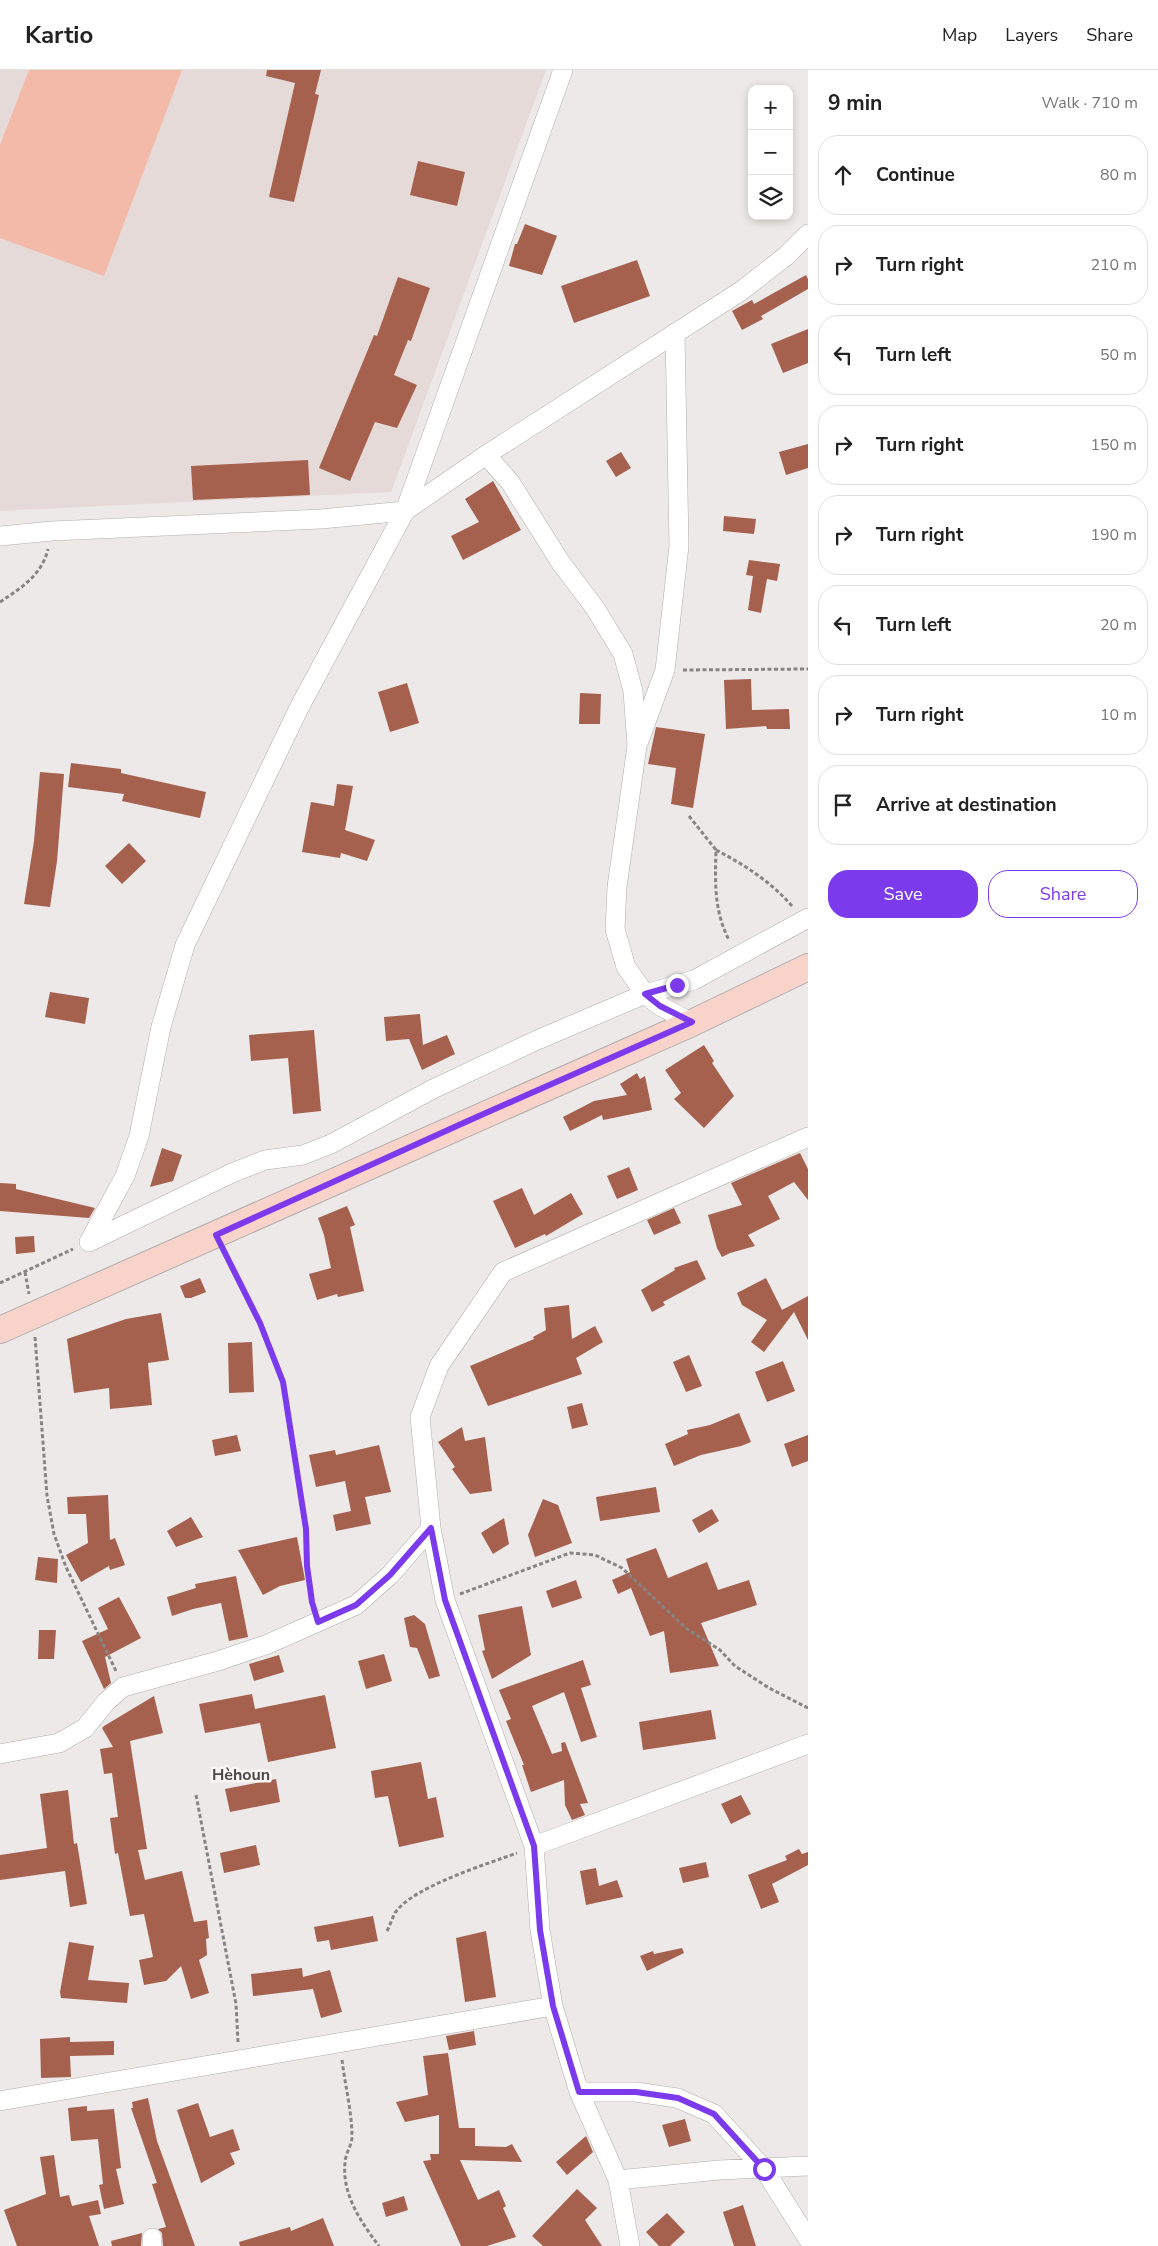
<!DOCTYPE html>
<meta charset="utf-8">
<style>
body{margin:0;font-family:"Nunito Sans",sans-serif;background:#f2f2f2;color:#222}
.controls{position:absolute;right:15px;top:15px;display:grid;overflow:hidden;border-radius:10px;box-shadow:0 2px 8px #0003}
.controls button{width:45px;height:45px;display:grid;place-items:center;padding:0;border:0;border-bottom:1px solid #e0e0e0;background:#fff;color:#222;font:25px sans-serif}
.stop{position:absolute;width:15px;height:15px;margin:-11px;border:4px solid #7c3aed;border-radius:50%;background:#fff}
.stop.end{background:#7c3aed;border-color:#fff;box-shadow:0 1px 5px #0008}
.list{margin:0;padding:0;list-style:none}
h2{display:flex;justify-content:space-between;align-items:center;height:65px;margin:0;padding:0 20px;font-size:21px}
h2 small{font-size:16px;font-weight:400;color:#767676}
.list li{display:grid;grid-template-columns:32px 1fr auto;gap:15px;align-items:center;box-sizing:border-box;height:80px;margin:0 10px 10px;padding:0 10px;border:1px solid #e0e0e0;border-radius:20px}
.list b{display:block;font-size:19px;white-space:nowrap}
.list em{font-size:16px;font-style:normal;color:#767676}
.actions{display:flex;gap:10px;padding:15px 20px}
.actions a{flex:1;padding:11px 0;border:1px solid #7c3aed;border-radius:20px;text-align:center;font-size:18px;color:#7c3aed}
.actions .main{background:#7c3aed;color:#fff}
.icon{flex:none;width:28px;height:28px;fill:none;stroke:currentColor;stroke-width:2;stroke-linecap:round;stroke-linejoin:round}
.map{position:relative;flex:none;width:808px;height:2176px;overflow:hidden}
header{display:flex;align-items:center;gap:30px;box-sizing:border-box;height:70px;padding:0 25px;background:#fff;border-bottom:1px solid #e0e0e0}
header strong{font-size:24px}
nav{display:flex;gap:28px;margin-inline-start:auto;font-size:18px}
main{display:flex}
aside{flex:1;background:#fff}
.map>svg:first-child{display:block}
.built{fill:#e5dad7}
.green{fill:#f3baaa}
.building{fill:#a6604e}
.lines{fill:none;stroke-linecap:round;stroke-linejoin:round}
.minor-casing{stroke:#b1adac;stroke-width:20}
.secondary-casing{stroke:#b1adac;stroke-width:28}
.path{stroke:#878484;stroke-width:3;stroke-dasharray:4 2.5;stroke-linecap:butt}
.minor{stroke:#fff;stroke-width:19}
.secondary{stroke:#f7d3ca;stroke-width:26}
.route{stroke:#7c3aed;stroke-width:6}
.labels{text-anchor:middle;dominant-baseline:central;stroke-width:5;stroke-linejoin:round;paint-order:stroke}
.quarter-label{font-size:16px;font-weight:bold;fill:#4b4847;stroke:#fbf7f6}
</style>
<header>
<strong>Kartio</strong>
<nav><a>Map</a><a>Layers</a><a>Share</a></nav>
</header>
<main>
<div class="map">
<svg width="808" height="2176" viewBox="0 0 808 2176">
<rect width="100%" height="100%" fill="#ede9e8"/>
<!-- built -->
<path class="built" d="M 0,0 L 546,0 L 391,422 L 0,441 Z"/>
<!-- green -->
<path class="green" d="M 29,0 L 182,0 L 104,206 L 0,168 L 0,75 Z"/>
<!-- building -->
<path class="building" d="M 267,0 L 321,0 L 315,24 L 319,25 L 294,132 L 269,127 L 295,13 L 266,6 Z
M 418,91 L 465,102 L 457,136 L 410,125 Z
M 525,154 L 557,166 L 542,205 L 509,196 L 515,174 L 517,174 Z
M 637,190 L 650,226 L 574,253 L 561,216 Z
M 806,205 L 808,209 L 808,219 L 761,246 L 763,249 L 742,260 L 732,241 L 752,230 L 754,234 Z
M 398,207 L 430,218 L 411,271 L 408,270 L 394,305 L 417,315 L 397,358 L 375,352 L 350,411 L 319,398 L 374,265 L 377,266 Z
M 808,259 L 808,293 L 783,303 L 771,274 Z
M 808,374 L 808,398 L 786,405 L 779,382 Z
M 621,382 L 631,398 L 616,407 L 606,391 Z
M 308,390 L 310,425 L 193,430 L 191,396 Z
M 493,411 L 521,460 L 463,490 L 451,466 L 479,452 L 465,429 Z
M 724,446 L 756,449 L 754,464 L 723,461 Z
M 749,490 L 780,494 L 777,511 L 767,509 L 761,543 L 748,540 L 753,506 L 746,505 Z
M 751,609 L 752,640 L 789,639 L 790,659 L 767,659 L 766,656 L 726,659 L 724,610 Z
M 407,613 L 419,653 L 390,662 L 378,622 Z
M 580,623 L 601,624 L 600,654 L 579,654 Z
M 656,657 L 705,664 L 693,738 L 671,734 L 676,698 L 648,694 Z
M 71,693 L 121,699 L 121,703 L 206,722 L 200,748 L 122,731 L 124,724 L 68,717 Z
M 40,702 L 64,704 L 57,791 L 50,837 L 24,834 L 34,771 Z
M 337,714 L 353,716 L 345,760 L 375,770 L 367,791 L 341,783 L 340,788 L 302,782 L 311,732 L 334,736 Z
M 129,773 L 146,791 L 122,814 L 105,796 Z
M 50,922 L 89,928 L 85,954 L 45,947 Z
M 420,944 L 423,975 L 447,965 L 455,984 L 422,1000 L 409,969 L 386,971 L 384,947 Z
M 314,960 L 321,1041 L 293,1044 L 288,988 L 251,991 L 249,965 Z
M 704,975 L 714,991 L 712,993 L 734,1026 L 704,1058 L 674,1029 L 681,1023 L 665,1000 Z
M 637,1003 L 640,1009 L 645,1006 L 652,1040 L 603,1050 L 602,1045 L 570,1061 L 563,1047 L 594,1031 L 627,1025 L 620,1014 Z
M 162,1078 L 182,1085 L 173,1111 L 150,1117 Z
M 800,1083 L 808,1099 L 808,1130 L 794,1112 L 768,1126 L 780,1149 L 748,1165 L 755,1176 L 730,1183 L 722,1187 L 717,1178 L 708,1145 L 742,1135 L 731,1113 Z
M 629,1097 L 638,1120 L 617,1129 L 607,1106 Z
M 0,1113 L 16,1114 L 16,1119 L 95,1138 L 89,1148 L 0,1141 Z
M 522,1118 L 534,1145 L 571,1123 L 583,1144 L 546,1166 L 545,1164 L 515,1178 L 493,1131 Z
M 347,1136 L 355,1155 L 350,1157 L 364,1221 L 338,1227 L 337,1224 L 317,1230 L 309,1204 L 331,1198 L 324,1165 L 318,1148 Z
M 674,1138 L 681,1153 L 654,1165 L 647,1150 Z
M 34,1166 L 35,1182 L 16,1184 L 15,1167 Z
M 697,1190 L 706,1209 L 663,1232 L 665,1235 L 652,1242 L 641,1220 L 675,1200 L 674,1198 Z
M 200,1208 L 206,1222 L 191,1228 L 185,1228 L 180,1216 Z
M 766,1208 L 782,1240 L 808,1226 L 808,1270 L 794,1242 L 764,1282 L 751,1272 L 767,1250 L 742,1235 L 737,1223 Z
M 569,1235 L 572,1269 L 595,1256 L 603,1272 L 576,1288 L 582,1304 L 488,1336 L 470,1296 L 534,1269 L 533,1267 L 546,1260 L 544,1238 Z
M 161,1243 L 169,1290 L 148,1293 L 152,1335 L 110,1339 L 109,1318 L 74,1323 L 67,1269 L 126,1249 Z
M 252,1272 L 254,1322 L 229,1323 L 228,1273 Z
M 689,1285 L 702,1316 L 686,1322 L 673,1292 Z
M 783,1291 L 795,1321 L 767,1332 L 755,1302 Z
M 582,1333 L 588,1355 L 572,1359 L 567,1337 Z
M 739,1343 L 751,1372 L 741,1376 L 701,1385 L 674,1396 L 665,1374 L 688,1364 L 687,1360 L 710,1355 Z
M 462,1357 L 465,1371 L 485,1367 L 492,1421 L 470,1424 L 452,1399 L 455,1397 L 438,1372 Z
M 237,1365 L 241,1381 L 215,1386 L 212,1370 Z
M 808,1365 L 808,1391 L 792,1397 L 784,1374 Z
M 379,1375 L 391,1422 L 365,1427 L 371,1454 L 336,1461 L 333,1445 L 351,1441 L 345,1411 L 316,1417 L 309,1385 L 335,1380 L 336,1385 Z
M 656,1417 L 660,1442 L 600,1451 L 596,1427 Z
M 108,1425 L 110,1470 L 115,1468 L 125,1495 L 110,1500 L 109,1496 L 81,1512 L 66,1485 L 88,1473 L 86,1444 L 68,1444 L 67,1427 Z
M 543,1429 L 558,1435 L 572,1473 L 535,1487 L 528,1465 Z
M 712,1439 L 719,1451 L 699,1463 L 692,1450 Z
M 191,1447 L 203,1467 L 176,1477 L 167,1461 Z
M 504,1448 L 509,1474 L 493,1484 L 481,1463 Z
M 297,1467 L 305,1510 L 280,1516 L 263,1525 L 238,1480 Z
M 656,1478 L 668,1508 L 707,1492 L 718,1520 L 749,1510 L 757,1535 L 701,1553 L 719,1596 L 670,1603 L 664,1561 L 650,1566 L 631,1518 L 618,1524 L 612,1510 L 630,1502 L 626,1489 Z
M 38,1487 L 58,1489 L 57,1513 L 35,1510 Z
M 236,1506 L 248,1567 L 229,1571 L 221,1533 L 193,1539 L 172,1546 L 167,1527 L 196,1518 L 195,1514 Z
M 576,1510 L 582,1528 L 552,1538 L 546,1521 Z
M 119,1527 L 141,1568 L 105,1587 L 111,1613 L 104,1619 L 82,1571 L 108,1559 L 98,1538 Z
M 522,1536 L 531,1585 L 492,1609 L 482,1581 L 485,1580 L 478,1545 Z
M 414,1545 L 425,1554 L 440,1606 L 429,1609 L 417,1578 L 410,1577 L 404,1548 Z
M 39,1560 L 56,1560 L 54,1589 L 38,1589 Z
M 384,1584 L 392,1611 L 366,1619 L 358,1591 Z
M 279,1585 L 284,1602 L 254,1611 L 249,1594 Z
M 583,1590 L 591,1615 L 581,1618 L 597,1667 L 581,1672 L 564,1622 L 532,1636 L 552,1684 L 562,1681 L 561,1673 L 565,1672 L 588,1733 L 580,1734 L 585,1745 L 572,1750 L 565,1735 L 564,1710 L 531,1722 L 522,1695 L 524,1695 L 506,1651 L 511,1649 L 499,1620 Z
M 252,1624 L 255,1639 L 325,1625 L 336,1678 L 268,1692 L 260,1653 L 205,1663 L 199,1634 Z
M 154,1626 L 163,1663 L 130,1671 L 147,1779 L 138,1780 L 145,1810 L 182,1801 L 194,1852 L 207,1850 L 209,1868 L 206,1869 L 207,1885 L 199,1890 L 209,1923 L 191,1929 L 181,1896 L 166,1911 L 144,1915 L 139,1890 L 153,1887 L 144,1844 L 130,1846 L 118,1783 L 115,1784 L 110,1748 L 118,1747 L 112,1703 L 104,1704 L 100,1679 L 113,1677 L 102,1658 L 104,1656 Z
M 711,1640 L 716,1669 L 643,1680 L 639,1652 Z
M 421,1692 L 428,1729 L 436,1727 L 444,1767 L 399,1777 L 388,1726 L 375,1728 L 371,1701 Z
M 276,1709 L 280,1732 L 230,1742 L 225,1719 Z
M 68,1720 L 74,1774 L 77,1773 L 87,1834 L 70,1837 L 65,1801 L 0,1810 L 0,1785 L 47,1778 L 40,1724 Z
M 741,1725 L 751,1744 L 731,1754 L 721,1734 Z
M 256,1775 L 260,1795 L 224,1803 L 220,1783 Z
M 799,1779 L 802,1784 L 808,1782 L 808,1795 L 772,1814 L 779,1832 L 761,1839 L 748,1805 L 787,1790 L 785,1786 Z
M 706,1792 L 709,1807 L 683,1813 L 679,1798 Z
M 596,1798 L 599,1816 L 617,1810 L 623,1827 L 586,1835 L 580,1801 Z
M 373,1846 L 378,1871 L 331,1880 L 329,1870 L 317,1872 L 314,1857 Z
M 486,1861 L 496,1927 L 465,1932 L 456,1868 Z
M 69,1872 L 94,1876 L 88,1910 L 129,1913 L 127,1933 L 61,1928 L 60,1922 Z
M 682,1878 L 684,1883 L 647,1901 L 640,1886 L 653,1881 L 654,1884 Z
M 302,1898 L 303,1907 L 330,1900 L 342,1942 L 321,1948 L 313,1919 L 253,1926 L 251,1904 Z
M 474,1961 L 476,1975 L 449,1980 L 446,1966 Z
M 70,1967 L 70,1972 L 114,1971 L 114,1985 L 70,1986 L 71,2007 L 41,2008 L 40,1969 Z
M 448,1983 L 459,2058 L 475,2058 L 475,2076 L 506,2077 L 512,2074 L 522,2092 L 460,2090 L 478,2130 L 499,2120 L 506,2136 L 503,2138 L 516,2167 L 487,2176 L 461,2176 L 423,2091 L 431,2090 L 430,2084 L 439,2084 L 439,2045 L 405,2052 L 396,2032 L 428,2025 L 423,1986 Z
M 148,2028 L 157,2071 L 195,2176 L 163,2176 L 162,2163 L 158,2159 L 166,2157 L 152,2114 L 157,2113 L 131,2038 L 133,2038 L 132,2032 Z
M 198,2033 L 210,2067 L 233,2059 L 240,2080 L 230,2083 L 235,2094 L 201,2113 L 177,2040 Z
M 87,2036 L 87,2041 L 114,2039 L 121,2098 L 116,2099 L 124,2134 L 104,2139 L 99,2115 L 103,2114 L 98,2069 L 71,2071 L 68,2038 Z
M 685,2049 L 691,2071 L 669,2077 L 662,2055 Z
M 586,2066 L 593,2082 L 567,2105 L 556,2092 Z
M 54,2085 L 60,2127 L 69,2125 L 72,2136 L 98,2130 L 101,2144 L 89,2146 L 99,2176 L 17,2176 L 4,2140 L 46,2124 L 40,2087 Z
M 577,2119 L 597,2138 L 585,2150 L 602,2176 L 543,2176 L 532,2166 Z
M 404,2126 L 408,2140 L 386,2147 L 382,2133 Z
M 743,2135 L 756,2176 L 734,2176 L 723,2142 Z
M 667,2143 L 685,2162 L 670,2176 L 659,2176 L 646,2162 Z
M 323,2148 L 334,2176 L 240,2176 L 239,2172 L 290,2157 L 291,2161 Z
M 142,2163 L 141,2176 L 112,2176 L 111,2171 Z"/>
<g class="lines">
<defs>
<path id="minor" d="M 486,385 L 510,412 L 561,493 L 595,538 L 623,584 L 633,621 L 637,676 L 617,817 L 615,859 L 626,897 L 645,924 L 660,936 L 692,953
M 0,466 L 52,461 L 321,449 L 405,441 L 486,385 L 741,221 L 786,186 L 808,164
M 639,671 L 665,600 L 679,476 L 675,263
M 89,1172 L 125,1106 L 139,1066 L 161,957 L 185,875 L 300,636 L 405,441 L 563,0
M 89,1172 L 232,1103 L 265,1090 L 303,1085 L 331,1074 L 433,1019 L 535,971 L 645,924 L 694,910 L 808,848
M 0,1684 L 59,1673 L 85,1658 L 106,1632 L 123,1617 L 218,1591 L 268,1574 L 356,1535 L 390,1505 L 431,1458
M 534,1776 L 808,1674
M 579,2022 L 636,2022 L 677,2028 L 714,2044 L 764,2099 L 808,2169
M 0,2031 L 553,1936
M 618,2110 L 719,2100 L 808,2096
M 152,2176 L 152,2168
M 630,2176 L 618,2110 L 579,2022 L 553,1936 L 540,1860 L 534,1776 L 445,1530 L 431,1458 L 420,1347 L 439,1296 L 503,1202 L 808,1067"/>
<path id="secondary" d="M 0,1260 L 692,953 L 808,897"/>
</defs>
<!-- minor casing -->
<use href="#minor" class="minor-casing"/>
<!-- secondary casing -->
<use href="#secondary" class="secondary-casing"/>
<!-- path -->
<path class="path" d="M 0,532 C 21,518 42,505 48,479
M 683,600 L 808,599
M 689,746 L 716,780 C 715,812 714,841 729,870
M 716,780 C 745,795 771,812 792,836
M 226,1183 L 260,1253 L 283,1312 L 306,1459 L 307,1496 L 313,1535
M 25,1202 L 29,1224
M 0,1213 L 73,1179
M 35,1267 L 47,1426 L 54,1464 L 66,1497 L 116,1601
M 460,1524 L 570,1483 L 595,1485 L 622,1498 L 687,1559 L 720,1580 L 735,1596 L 769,1618 L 808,1638
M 196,1725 L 236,1934 L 238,1972
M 387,1861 C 390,1855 392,1849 395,1843 C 412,1817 487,1794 517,1783
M 342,1990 C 345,2015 352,2042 352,2067 C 352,2075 345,2084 345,2093 C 342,2125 361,2152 379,2176"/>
<!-- minor -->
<use href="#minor" class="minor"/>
<!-- secondary -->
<use href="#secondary" class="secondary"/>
</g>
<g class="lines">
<!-- route -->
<path class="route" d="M 677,915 L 645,924 L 660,936 L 692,952 L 470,1050 L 216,1165 L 260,1253 L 283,1312 L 306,1459 L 307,1496 L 312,1532 L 318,1552 L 356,1535 L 390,1505 L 431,1458 L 445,1530 L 534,1776 L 540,1860 L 553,1936 L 579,2022 L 636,2022 L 678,2028 L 714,2044 L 764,2099"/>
</g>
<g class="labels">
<!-- quarter labels -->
<g class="quarter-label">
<text x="241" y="1705">Hèhoun</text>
</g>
</g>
</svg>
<div class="controls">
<button>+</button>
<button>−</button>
<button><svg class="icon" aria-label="layers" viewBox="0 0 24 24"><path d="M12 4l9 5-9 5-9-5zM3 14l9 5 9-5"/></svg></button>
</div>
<div class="stop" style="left:764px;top:2099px"></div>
<div class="stop end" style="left:677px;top:915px"></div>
</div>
<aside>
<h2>9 min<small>Walk · 710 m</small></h2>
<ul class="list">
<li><svg class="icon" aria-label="ahead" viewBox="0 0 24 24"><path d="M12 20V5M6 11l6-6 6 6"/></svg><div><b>Continue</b></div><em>80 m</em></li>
<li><svg class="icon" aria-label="right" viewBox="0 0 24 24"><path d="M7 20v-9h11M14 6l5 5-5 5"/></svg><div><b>Turn right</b></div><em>210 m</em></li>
<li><svg class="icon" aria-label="left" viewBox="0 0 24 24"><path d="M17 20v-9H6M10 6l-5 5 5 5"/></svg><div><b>Turn left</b></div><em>50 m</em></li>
<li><svg class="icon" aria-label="right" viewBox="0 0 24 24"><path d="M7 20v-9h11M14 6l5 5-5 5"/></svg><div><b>Turn right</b></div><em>150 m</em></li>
<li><svg class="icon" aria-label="right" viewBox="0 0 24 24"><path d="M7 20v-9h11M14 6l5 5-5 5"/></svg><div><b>Turn right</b></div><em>190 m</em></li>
<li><svg class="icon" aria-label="left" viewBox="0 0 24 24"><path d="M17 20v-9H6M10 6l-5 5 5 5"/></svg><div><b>Turn left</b></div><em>20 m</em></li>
<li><svg class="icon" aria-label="right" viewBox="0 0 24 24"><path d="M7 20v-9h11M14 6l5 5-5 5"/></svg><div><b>Turn right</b></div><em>10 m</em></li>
<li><svg class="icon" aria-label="arrive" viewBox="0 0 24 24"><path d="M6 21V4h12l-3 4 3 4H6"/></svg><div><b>Arrive at destination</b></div></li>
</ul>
<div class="actions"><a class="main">Save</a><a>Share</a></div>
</aside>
</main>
